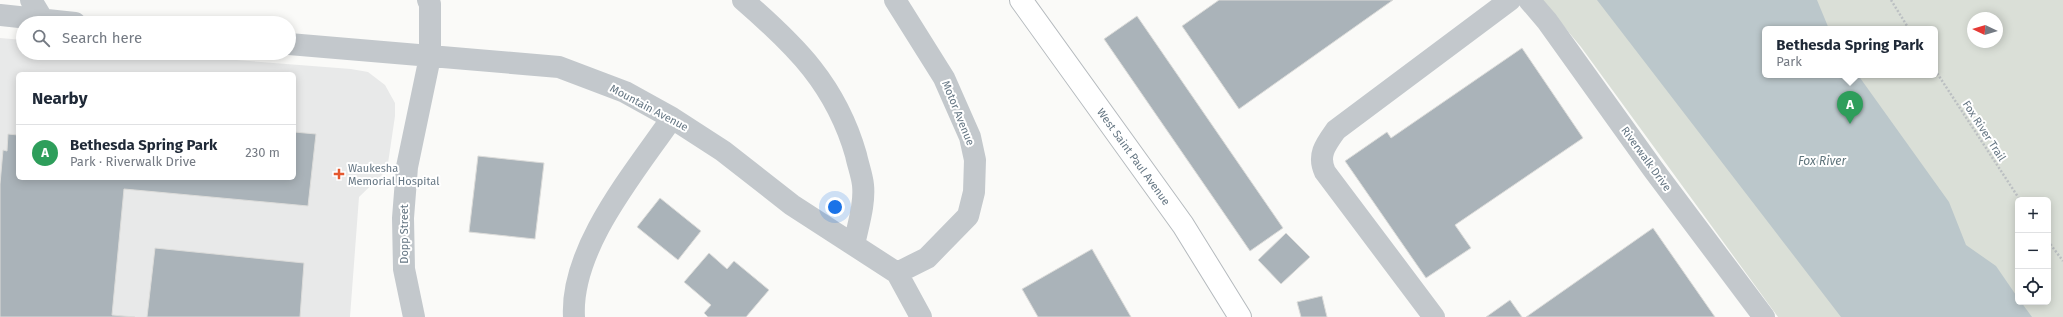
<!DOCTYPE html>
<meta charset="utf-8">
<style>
body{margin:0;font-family:"Fira Sans",sans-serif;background:#f6f6f7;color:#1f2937}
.controls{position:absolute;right:12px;bottom:12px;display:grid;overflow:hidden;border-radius:6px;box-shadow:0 2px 10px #0003}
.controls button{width:36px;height:36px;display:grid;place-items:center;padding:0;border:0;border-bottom:1px solid #e0e1e3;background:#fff;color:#1f2937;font:20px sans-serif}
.compass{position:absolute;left:1967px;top:12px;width:36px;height:36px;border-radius:50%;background:#fff;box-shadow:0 2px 10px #0003;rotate:274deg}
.you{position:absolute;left:835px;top:207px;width:14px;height:14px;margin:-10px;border:3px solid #fff;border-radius:50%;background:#1a73e8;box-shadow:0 0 0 6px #1a73e833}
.badge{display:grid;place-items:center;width:26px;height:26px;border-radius:50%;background:#1a73e8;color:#fff;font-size:13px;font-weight:700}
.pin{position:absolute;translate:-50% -33px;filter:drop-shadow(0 1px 2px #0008)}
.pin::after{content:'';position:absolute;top:21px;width:14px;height:12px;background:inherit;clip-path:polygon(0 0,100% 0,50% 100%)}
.popup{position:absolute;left:1762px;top:26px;width:176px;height:52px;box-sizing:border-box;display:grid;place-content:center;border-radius:6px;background:#fff;filter:drop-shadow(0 1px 3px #0005);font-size:13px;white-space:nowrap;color:#747a83}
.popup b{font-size:15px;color:#1f2937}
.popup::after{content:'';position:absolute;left:50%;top:100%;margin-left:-8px;border:8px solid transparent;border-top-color:#fff}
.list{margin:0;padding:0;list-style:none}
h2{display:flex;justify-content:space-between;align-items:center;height:52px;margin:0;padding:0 16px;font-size:17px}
h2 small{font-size:13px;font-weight:400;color:#747a83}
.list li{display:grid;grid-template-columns:26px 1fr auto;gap:12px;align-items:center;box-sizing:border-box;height:56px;padding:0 16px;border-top:1px solid #e0e1e3}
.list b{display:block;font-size:15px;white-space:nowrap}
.list p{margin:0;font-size:13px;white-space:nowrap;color:#747a83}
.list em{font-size:13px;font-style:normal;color:#747a83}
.icon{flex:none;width:22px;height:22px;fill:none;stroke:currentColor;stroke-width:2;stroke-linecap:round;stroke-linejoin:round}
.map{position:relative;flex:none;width:2063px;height:317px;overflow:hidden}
.search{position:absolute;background:#fff;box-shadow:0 2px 10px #0003;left:16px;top:16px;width:280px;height:44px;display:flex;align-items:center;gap:10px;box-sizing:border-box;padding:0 14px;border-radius:22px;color:#747a83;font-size:15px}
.panel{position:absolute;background:#fff;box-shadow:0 2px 10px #0003;left:16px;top:72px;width:280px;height:108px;border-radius:6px}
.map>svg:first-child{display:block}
.built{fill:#e8e9e9;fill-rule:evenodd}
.green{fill:#dadfd7;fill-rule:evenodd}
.water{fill:#bbc7cb}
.building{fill:#aab3b9;stroke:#dcdcda}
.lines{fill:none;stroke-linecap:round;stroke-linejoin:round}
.major-casing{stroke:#b5babe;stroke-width:24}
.path{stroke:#bbbfc2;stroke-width:2.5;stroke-dasharray:2 2;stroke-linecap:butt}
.minor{stroke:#c3c8cc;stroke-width:22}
.major{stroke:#fff;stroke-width:22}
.poi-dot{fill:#e4572e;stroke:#fff;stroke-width:1.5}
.labels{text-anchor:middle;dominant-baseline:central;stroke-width:4;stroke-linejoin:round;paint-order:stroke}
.street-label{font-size:11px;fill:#657683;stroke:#fff}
.poi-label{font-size:11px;fill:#657683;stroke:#fff;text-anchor:start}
.water-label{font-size:12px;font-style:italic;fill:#60757c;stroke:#fff}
</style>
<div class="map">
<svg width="2063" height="317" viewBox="0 0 2063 317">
<rect width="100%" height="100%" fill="#fafaf8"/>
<!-- built -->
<path class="built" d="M 0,38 L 23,40 L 23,53 L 147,53 L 351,69 L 368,72 L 385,85 L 395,103 L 395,116 L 387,170 L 359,197 L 350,317 L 0,317 ZM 18,74 L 294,74 L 294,178 L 18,178 Z"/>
<!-- green -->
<path class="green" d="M 1542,0 L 2063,0 L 2063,317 L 1778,317 L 1581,47 ZM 1973,18 L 1997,18 L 1997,42 L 1973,42 ZM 1765,29 L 1935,29 L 1935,75 L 1765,75 ZM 2018,200 L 2048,200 L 2048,302 L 2018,302 Z"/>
<!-- water -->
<path class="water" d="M 1597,0 L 1817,0 L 1829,29 L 1765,29 L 1765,75 L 1858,75 L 1949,202 L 1966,245 L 1996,266 L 2018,298 L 2018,302 L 2021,302 L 2032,317 L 1841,317 Z"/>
<!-- building -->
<path class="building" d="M 1219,0 L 1393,0 L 1239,109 L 1182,26 Z
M 1137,16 L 1283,228 L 1250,251 L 1104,39 Z
M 1522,48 L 1583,138 L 1455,225 L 1471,248 L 1426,278 L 1345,161 L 1387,132 L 1391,138 Z
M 294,132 L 316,134 L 308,206 L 124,189 L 112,315 L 135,317 L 0,317 L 0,184 L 3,150 L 7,151 L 8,134 L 18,135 L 18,178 L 294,178 Z
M 478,156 L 544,163 L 535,239 L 469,232 Z
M 660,198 L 701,231 L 678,260 L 637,227 Z
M 1653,228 L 1715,317 L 1526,317 Z
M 1286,233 L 1310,257 L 1281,284 L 1258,260 Z
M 155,248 L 304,263 L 300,317 L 147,317 Z
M 1092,249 L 1131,317 L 1038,317 L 1022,289 Z
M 709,253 L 727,269 L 734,261 L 769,290 L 746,317 L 708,317 L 704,313 L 711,305 L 684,282 Z
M 1322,296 L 1327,317 L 1301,317 L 1297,302 Z
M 1510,300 L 1522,317 L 1486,317 Z"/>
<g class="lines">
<defs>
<g id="major">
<path id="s1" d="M 1021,0 L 1183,225 L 1240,317"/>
</g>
</defs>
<!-- major casing -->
<use href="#major" class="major-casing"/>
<!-- path -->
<path class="path" d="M 1891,0 L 1909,29
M 1935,70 L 2020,200
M 2048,241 L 2063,261"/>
<!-- minor -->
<path class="minor" d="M 31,0 L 43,20
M 743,0 C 796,46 836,85 856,155 C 858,165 862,175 863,185 C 865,204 858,225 854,245
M 895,0 L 944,78 L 970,137 L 975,160 L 974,192 L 968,216 L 927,258 L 897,273
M 1529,0 L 1547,21 L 1653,169 L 1764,317
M 0,15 L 75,23
M 289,44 L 559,67 L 625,92 L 672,118 L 723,151 L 792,205 L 897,273 L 921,317
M 414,317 L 404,269 L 403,218 L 407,167 L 430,57 L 430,4 L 428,0
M 574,317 C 570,248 635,172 672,118
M 1434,317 L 1325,172 C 1317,155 1326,144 1336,130 L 1510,0"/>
<!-- major -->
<use href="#major" class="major"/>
</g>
<!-- markers -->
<path class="poi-dot" d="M337 168h4v4h4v4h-4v4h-4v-4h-4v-4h4z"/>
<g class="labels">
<!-- street labels -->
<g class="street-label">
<text transform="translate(649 108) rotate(28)">Mountain Avenue</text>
<text transform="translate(958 113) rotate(68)">Motor Avenue</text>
<text transform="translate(1984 131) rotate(57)">Fox River Trail</text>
<text stroke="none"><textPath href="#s1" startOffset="193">West Saint Paul Avenue</textPath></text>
<text transform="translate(1646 159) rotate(54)">Riverwalk Drive</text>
<text transform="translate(404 234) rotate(-90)">Dopp Street</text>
</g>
<!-- poi labels -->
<g class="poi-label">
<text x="348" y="168">Waukesha<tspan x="348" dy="13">Memorial Hospital</tspan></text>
</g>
<!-- water labels -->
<g class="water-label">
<text x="1822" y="161">Fox River</text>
</g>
</g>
</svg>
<div class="controls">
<button>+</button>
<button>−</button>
<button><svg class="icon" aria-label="locate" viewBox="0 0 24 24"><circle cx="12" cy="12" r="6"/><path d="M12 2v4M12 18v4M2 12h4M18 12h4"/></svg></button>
</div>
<svg class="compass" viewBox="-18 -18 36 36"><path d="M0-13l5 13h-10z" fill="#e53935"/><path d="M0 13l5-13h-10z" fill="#747a83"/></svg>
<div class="you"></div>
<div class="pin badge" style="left:1850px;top:124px;background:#2e9e5b">A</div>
<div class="popup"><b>Bethesda Spring Park</b>Park</div>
<div class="search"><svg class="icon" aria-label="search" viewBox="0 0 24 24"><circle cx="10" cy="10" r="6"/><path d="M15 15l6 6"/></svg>Search here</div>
<section class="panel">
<h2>Nearby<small></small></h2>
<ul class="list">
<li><span class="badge" style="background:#2e9e5b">A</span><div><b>Bethesda Spring Park</b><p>Park · Riverwalk Drive</p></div><em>230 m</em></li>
</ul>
</section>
</div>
